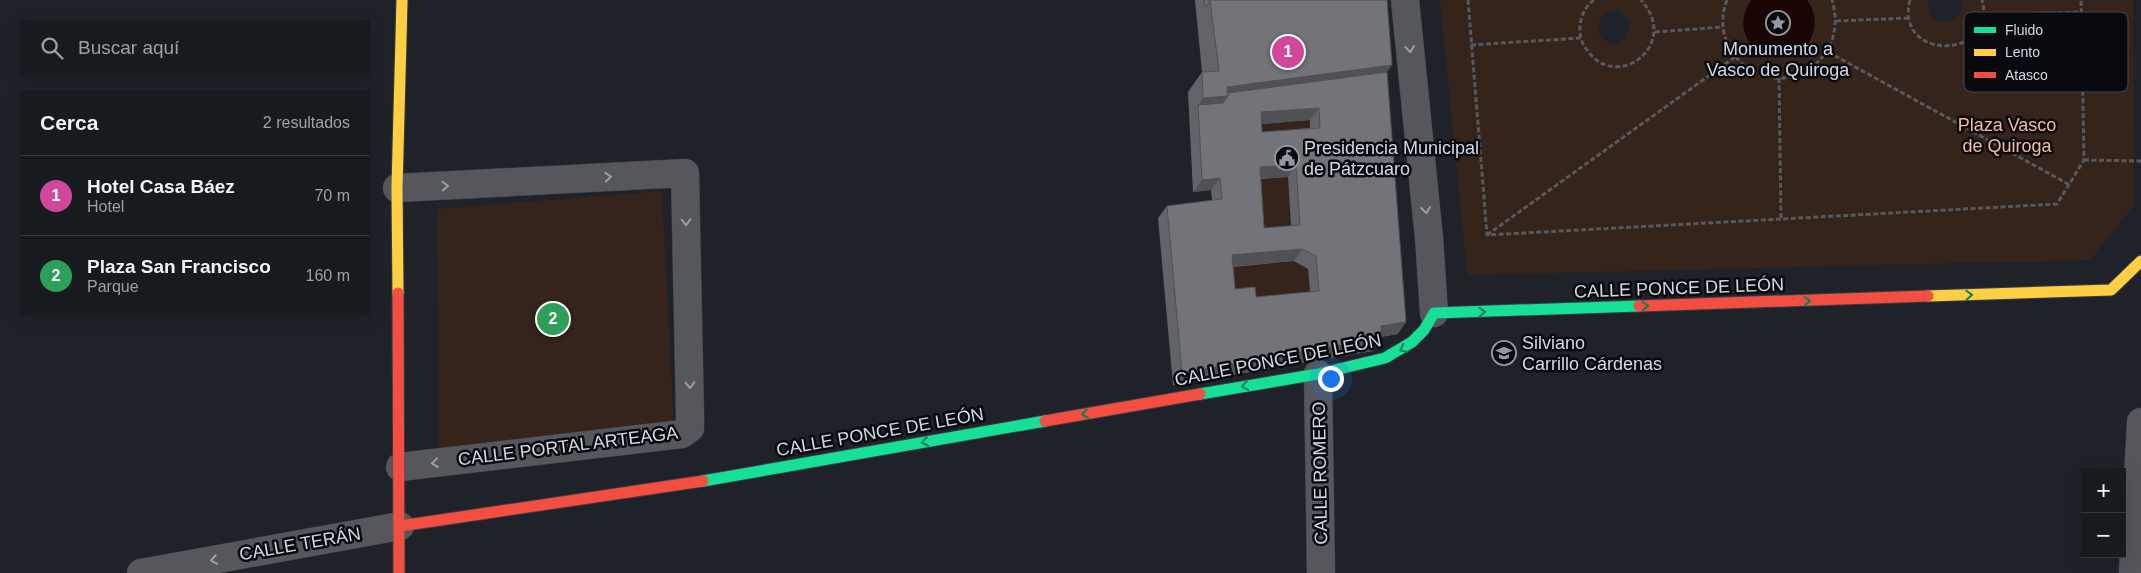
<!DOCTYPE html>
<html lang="es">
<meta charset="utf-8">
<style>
body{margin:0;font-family:Helvetica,sans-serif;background:#202328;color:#f1f3f6}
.controls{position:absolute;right:15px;bottom:15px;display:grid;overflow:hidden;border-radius:0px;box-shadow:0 5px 20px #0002}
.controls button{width:45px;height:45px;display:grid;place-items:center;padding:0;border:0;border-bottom:1px solid #36383d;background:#171a1f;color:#f1f3f6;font:25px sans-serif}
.you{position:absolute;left:1330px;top:378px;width:18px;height:18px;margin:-12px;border:4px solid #fff;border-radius:50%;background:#1a73e8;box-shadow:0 0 0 8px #1a73e833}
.badge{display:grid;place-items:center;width:32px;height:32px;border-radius:50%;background:#b45309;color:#fff;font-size:16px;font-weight:700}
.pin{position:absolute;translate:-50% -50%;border:2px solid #fff;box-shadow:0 1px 5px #0006}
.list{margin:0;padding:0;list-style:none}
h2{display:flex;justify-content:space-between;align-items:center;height:65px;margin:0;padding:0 20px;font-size:21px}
h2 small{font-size:16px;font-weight:400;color:#9ea1a4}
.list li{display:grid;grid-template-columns:32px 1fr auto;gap:15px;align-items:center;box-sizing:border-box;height:80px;padding:0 20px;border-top:1px solid #36383d}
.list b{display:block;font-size:19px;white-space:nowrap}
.list p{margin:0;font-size:16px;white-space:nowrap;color:#9ea1a4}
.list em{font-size:16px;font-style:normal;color:#9ea1a4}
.icon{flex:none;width:28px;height:28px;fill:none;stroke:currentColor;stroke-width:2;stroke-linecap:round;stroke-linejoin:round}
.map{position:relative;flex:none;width:2141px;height:573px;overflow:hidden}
.search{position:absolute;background:#171a1f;box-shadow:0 5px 20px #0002;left:20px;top:20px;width:350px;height:55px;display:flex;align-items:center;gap:12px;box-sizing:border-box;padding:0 18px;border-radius:0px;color:#9ea1a4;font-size:19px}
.panel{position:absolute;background:#171a1f;box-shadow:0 5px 20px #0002;left:20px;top:90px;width:350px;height:225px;border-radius:0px}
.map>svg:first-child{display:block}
.green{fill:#35241b;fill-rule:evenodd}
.water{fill:#1a0504}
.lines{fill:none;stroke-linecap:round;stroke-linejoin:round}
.street-casing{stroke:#3b3d43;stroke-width:29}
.fast-casing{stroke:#3b3d43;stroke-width:13}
.slow-casing{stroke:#3b3d43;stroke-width:13}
.jam-casing{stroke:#3b3d43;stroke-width:13}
.path{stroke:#57595f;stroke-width:3;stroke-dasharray:5 2.5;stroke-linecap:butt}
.street{stroke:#55575c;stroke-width:28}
.fast{stroke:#16e098;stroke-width:11}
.slow{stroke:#ffcf43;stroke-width:11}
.jam{stroke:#f24e42;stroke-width:11}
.wall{fill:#626469;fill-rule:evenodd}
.shaded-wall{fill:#505155}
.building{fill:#72747a;stroke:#505155;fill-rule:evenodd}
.oneway{stroke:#9b9ea5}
.oneway2{stroke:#10805a}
.labels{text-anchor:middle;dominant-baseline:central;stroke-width:5;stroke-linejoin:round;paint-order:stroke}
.poi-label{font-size:18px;fill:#d5d8e1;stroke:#080a0f;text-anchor:start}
.park-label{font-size:18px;fill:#f8ba99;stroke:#080a0f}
.street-label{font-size:18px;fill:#d5d8e1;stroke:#080a0f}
.key{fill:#080a0f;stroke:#46484e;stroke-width:1}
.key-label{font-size:14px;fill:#d5d8e1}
</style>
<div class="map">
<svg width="2141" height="573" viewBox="0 0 2141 573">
<rect width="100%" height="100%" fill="#1f2229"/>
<!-- green -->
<path class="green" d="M 1440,0 L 1751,0 C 1727,37 1768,75 1805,47 L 1811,4 L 1807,0 L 1929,0 C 1924,30 1967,29 1961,0 L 2133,0 L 2134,205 L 2090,260 L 1467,275 ZM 1611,11 L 1621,12 L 1630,24 L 1626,38 L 1616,44 L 1605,41 C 1593,31 1597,17 1611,11 Z
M 1310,120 L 1311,140 L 1254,144 L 1252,125 Z
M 1288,177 L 1291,238 L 1255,240 L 1251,179 Z
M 662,191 L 674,429 L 439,456 L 437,209 Z
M 1294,261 L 1308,269 L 1311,303 L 1226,301 L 1223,267 Z"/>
<!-- water -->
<path class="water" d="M 1751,0 L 1807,0 C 1813,8 1816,19 1814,29 C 1801,84 1718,50 1751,0 Z"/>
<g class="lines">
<defs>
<path id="street" d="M 1405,0 L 1429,238 L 1434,313
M 397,188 L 685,173 L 690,416 L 690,428 L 682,434 L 400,467
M 1318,374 L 1321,573
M 141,573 L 400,526
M 2133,573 L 2141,422"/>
<path id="fast" d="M 1200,394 L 1318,374 L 1385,358 L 1412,342 L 1424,330 L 1434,313 L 1639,306
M 703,481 L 1045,421"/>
<path id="slow" d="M 398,293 L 397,188 L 402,0
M 1928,296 L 2111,290 L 2141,261"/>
<path id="jam" d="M 398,293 L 399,573
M 1639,306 L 1928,296
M 1045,421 L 1200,394
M 400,526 L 703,481"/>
</defs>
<!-- street casing -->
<use href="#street" class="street-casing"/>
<!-- fast casing -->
<use href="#fast" class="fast-casing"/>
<!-- slow casing -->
<use href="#slow" class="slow-casing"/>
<!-- jam casing -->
<use href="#jam" class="jam-casing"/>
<!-- path -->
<path class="path" d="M 1468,0 L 1487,235 L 2057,204 L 2084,160 L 2081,0
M 1594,0 C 1583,8 1579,21 1580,34 C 1581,42 1585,48 1590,54 C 1621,90 1680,43 1641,0
M 1727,0 C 1721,16 1721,33 1730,48 C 1764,109 1853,70 1832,0
M 1910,0 C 1894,63 1999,59 1982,0
M 1983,15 L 2082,12
M 1836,21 L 1909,18
M 1655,32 L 1723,27
M 1471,45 L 1580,38
M 1828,52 L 2070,185
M 1779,78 L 1781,219
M 2084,160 L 2141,161
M 1487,235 L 1735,57"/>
<!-- street -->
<use href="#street" class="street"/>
<!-- fast -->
<use href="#fast" class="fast"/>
<!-- slow -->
<use href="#slow" class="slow"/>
<!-- jam -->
<use href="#jam" class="jam"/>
</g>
<!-- wall -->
<path class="wall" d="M 1195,0 L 1387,0 L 1387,72 L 1398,334 L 1381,337 L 1373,351 L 1173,385 L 1158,218 L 1167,206 L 1212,200 L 1211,190 L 1193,192 L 1188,92 L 1202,72 ZM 1310,120 L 1310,128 L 1262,132 L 1262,124 ZM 1288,177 L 1291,226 L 1264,228 L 1261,179 ZM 1294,261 L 1308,269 L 1310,292 L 1256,297 L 1235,289 L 1233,267 Z"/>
<!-- shaded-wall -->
<path class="shaded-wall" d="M 1392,65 L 1378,85 L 1198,117 L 1198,106 L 1203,98 L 1227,87 Z
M 1319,108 L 1310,120 L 1252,125 L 1261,112 Z
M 1296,165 L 1288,177 L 1251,179 L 1260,167 Z
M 1220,178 L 1211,190 L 1193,192 L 1202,180 Z
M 1302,249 L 1294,261 L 1223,267 L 1232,255 Z
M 1406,322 L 1398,334 L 1373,338 L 1381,326 Z
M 1381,338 L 1373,351 L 1173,385 L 1182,373 Z"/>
<!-- building -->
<path class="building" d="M 1204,0 L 1210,0 L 1205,7 Z
M 1210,0 L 1387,0 L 1392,65 L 1227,87 L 1228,96 L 1203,98 L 1202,72 L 1219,71 Z
M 1387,72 L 1406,322 L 1381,326 L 1381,338 L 1182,373 L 1167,206 L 1222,199 L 1220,178 L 1202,180 L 1198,105 L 1223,103 L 1228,96 L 1228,93 ZM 1319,108 L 1320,128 L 1262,132 L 1261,112 ZM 1296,165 L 1300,225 L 1264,228 L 1260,167 ZM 1302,249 L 1316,256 L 1319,291 L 1256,297 L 1255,287 L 1235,289 L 1232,255 Z"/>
<!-- one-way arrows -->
<defs><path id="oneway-chevron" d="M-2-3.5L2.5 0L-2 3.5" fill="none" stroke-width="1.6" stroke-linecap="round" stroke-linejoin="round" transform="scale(1.25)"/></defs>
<g class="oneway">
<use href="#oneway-chevron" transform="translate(1410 49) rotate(84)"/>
<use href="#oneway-chevron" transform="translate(608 177) rotate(-3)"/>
<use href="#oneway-chevron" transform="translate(445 186) rotate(-3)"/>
<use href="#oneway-chevron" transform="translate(1426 210) rotate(84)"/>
<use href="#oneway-chevron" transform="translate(686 222) rotate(89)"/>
<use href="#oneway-chevron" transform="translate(690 385) rotate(89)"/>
<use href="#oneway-chevron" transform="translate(435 463) rotate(173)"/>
<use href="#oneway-chevron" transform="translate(214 560) rotate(170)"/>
</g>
<g class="oneway2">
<use href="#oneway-chevron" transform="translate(1969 295) rotate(-2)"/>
<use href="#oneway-chevron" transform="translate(1807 301) rotate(-2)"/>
<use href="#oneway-chevron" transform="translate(1645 306) rotate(-2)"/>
<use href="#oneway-chevron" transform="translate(1482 312) rotate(-2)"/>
<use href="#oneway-chevron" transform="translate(1403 349) rotate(152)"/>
<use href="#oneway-chevron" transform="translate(1245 386) rotate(170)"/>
<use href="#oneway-chevron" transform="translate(1085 414) rotate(170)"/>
<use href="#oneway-chevron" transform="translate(925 442) rotate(170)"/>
</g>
<!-- icons -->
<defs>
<symbol id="sight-ring" viewBox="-11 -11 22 22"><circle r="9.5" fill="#080a0f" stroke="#9598a1" stroke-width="1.5"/><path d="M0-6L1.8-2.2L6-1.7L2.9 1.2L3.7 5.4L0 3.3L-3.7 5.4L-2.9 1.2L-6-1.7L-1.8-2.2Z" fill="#9598a1"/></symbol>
<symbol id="civic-ring" viewBox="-11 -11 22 22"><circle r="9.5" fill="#080a0f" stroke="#9598a1" stroke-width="1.5"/><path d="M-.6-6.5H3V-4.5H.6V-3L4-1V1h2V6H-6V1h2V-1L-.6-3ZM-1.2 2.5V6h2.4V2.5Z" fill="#9598a1"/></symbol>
<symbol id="school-ring" viewBox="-11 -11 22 22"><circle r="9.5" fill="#080a0f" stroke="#9598a1" stroke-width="1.5"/><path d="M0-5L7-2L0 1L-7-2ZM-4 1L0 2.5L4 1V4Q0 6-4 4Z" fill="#9598a1"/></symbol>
</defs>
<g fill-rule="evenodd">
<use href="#sight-ring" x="1764" y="9" width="28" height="28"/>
<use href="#civic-ring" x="1273" y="144" width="28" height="28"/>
<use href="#school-ring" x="1490" y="339" width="28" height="28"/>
</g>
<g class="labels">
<!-- poi labels -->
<g class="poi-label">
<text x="1778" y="49" text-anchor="middle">Monumento a<tspan x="1778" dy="21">Vasco de Quiroga</tspan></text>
<text x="1304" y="148">Presidencia Municipal<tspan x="1304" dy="21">de Pátzcuaro</tspan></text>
<text x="1522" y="343">Silviano<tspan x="1522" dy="21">Carrillo Cárdenas</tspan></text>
</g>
<!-- park labels -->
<g class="park-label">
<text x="2007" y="125">Plaza Vasco<tspan x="2007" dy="21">de Quiroga</tspan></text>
</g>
<!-- street labels -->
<g class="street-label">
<text transform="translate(1679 288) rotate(-2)">CALLE PONCE DE LEÓN</text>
<text transform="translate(1278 360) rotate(-11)">CALLE PONCE DE LEÓN</text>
<text transform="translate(880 432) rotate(-10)">CALLE PONCE DE LEÓN</text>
<text transform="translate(568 446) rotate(-7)">CALLE PORTAL ARTEAGA</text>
<text transform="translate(1320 473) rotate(-91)">CALLE ROMERO</text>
<text transform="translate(300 544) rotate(-10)">CALLE TERÁN</text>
</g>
</g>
<!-- legend -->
<rect x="1964" y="12" width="164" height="80" rx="8" class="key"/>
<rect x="1974" y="27" width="22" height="6" fill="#16e098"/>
<rect x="1974" y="49" width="22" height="7" fill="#ffcf43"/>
<rect x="1974" y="72" width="22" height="6" fill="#f24e42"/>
<g class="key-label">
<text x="2005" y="35">Fluido</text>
<text x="2005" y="57">Lento</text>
<text x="2005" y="80">Atasco</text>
</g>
</svg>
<div class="controls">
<button>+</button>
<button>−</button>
</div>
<div class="you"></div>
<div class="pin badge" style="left:1288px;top:52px;background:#d1479c">1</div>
<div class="pin badge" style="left:553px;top:319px;background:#2e9e5b">2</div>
<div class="search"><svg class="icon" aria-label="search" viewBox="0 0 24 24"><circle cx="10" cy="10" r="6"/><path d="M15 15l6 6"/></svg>Buscar aquí</div>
<section class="panel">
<h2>Cerca<small>2 resultados</small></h2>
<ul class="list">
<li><span class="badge" style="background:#d1479c">1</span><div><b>Hotel Casa Báez</b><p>Hotel</p></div><em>70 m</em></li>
<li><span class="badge" style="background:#2e9e5b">2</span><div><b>Plaza San Francisco</b><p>Parque</p></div><em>160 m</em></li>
</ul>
</section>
</div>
